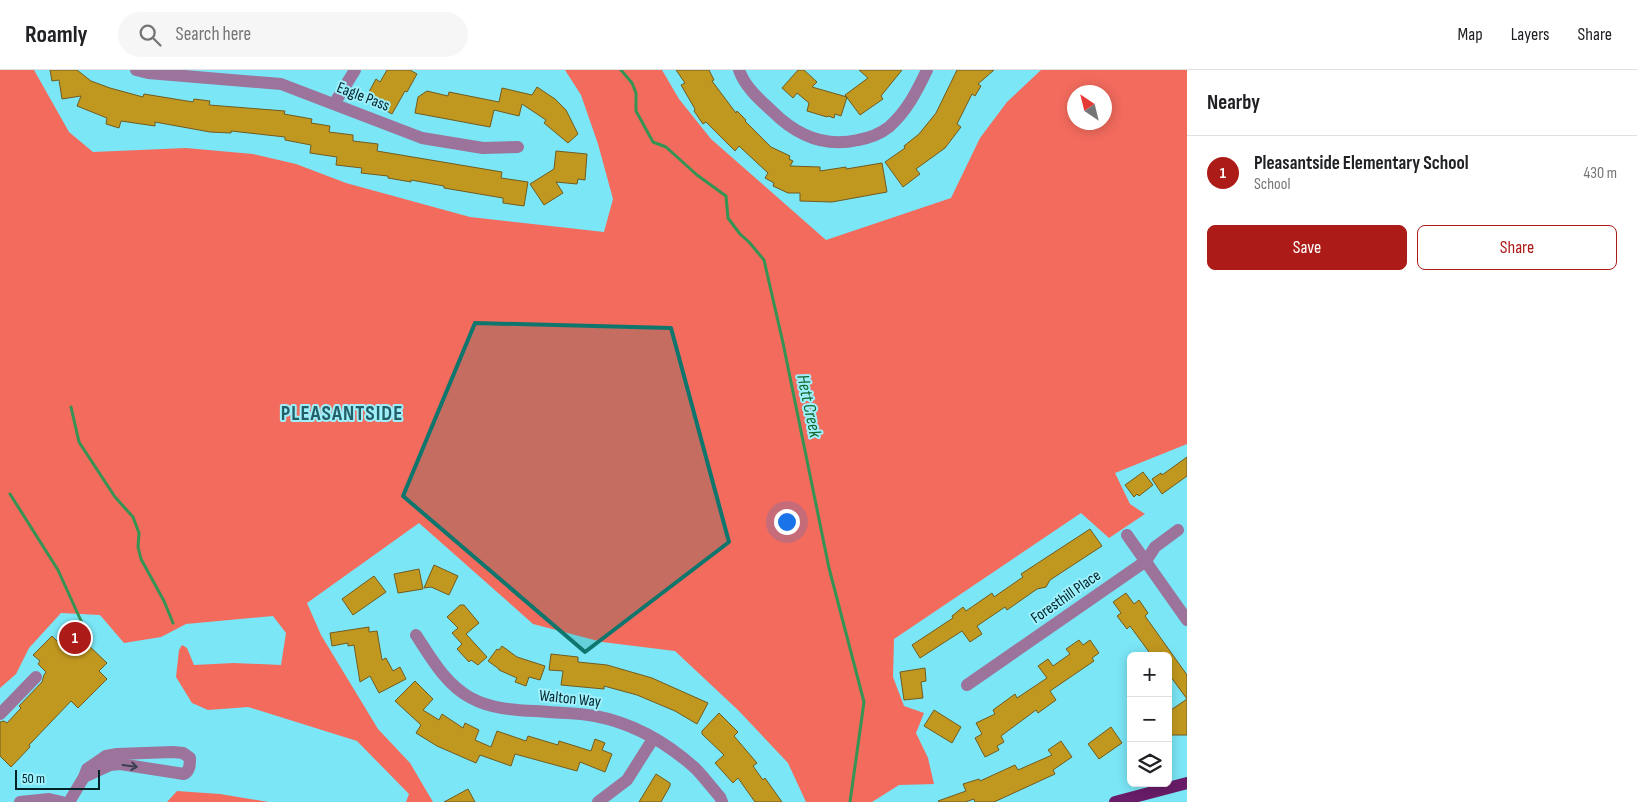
<!DOCTYPE html>
<meta charset="utf-8">
<style>
body{margin:0;font-family:"Sofia Sans Condensed",sans-serif;background:#f6f6f6;color:#202124}
.controls{position:absolute;right:15px;bottom:15px;display:grid;overflow:hidden;border-radius:8px;box-shadow:0 2px 12px #0003}
.controls button{width:45px;height:45px;display:grid;place-items:center;padding:0;border:0;border-bottom:1px solid #e0e0e0;background:#fff;color:#202124;font:25px sans-serif}
.compass{position:absolute;left:1067px;top:15px;width:45px;height:45px;border-radius:50%;background:#fff;box-shadow:0 2px 12px #0003;rotate:325deg}
.scale{position:absolute;left:15px;bottom:12px;width:85px;box-sizing:border-box;padding-left:5px;border:2px solid #002328;border-top:0;font-size:14px;line-height:18px;white-space:nowrap;color:#002328;-webkit-text-stroke:4px #9ef0fc;paint-order:stroke}
.you{position:absolute;left:786px;top:451px;width:18px;height:18px;margin:-12px;border:4px solid #fff;border-radius:50%;background:#1a73e8;box-shadow:0 0 0 8px #1a73e833}
.badge{display:grid;place-items:center;width:32px;height:32px;border-radius:50%;background:#ac1b17;color:#fff;font-size:16px;font-weight:700}
.pin{position:absolute;translate:-50% -50%;border:2px solid #fff;box-shadow:0 1px 5px #0006}
.list{margin:0;padding:0;list-style:none}
h2{display:flex;justify-content:space-between;align-items:center;height:65px;margin:0;padding:0 20px;font-size:21px}
h2 small{font-size:16px;font-weight:400;color:#757577}
.list li{display:grid;grid-template-columns:32px 1fr auto;gap:15px;align-items:center;box-sizing:border-box;height:75px;padding:0 20px;border-top:1px solid #e0e0e0}
.list b{display:block;font-size:19px;white-space:nowrap}
.list p{margin:0;font-size:16px;white-space:nowrap;color:#757577}
.list em{font-size:16px;font-style:normal;color:#757577}
.actions{display:flex;gap:10px;padding:15px 20px}
.actions a{flex:1;padding:11px 0;border:1px solid #ac1b17;border-radius:8px;text-align:center;font-size:18px;color:#ac1b17}
.actions .main{background:#ac1b17;color:#fff}
.icon{flex:none;width:28px;height:28px;fill:none;stroke:currentColor;stroke-width:2;stroke-linecap:round;stroke-linejoin:round}
.map{position:relative;flex:none;width:1187px;height:732px;overflow:hidden}
header{display:flex;align-items:center;gap:30px;box-sizing:border-box;height:70px;padding:0 25px;background:#fff;border-bottom:1px solid #e0e0e0}
header strong{font-size:24px}
nav{display:flex;gap:28px;margin-inline-start:auto;font-size:18px}
.search{width:350px;height:45px;background:#f6f6f6;display:flex;align-items:center;gap:12px;box-sizing:border-box;padding:0 18px;border-radius:28px;color:#757577;font-size:19px}
main{display:flex}
aside{flex:1;background:#fff}
.map>svg:first-child{display:block}
.forest{fill:#f26b5d;fill-rule:evenodd}
.lines{fill:none;stroke-linecap:round;stroke-linejoin:round}
.stream{stroke:#359354;stroke-width:3}
.building{fill:#c1981f;stroke:#715b20}
.minor{stroke:#9c739a;stroke-width:12}
.major{stroke:#691c68;stroke-width:12}
.oneway{stroke:#373f50}
.marked{fill:#0f766e;fill-opacity:0.2;stroke:#0f766e;stroke-width:4;stroke-linejoin:round}
.labels{text-anchor:middle;dominant-baseline:central;stroke-width:4;stroke-linejoin:round;paint-order:stroke}
.street-label{font-size:16px;fill:#002328;stroke:#9ef0fc}
.water-label{font-size:18px;font-style:italic;fill:#15672d;stroke:#9ef0fc}
.district-label{font-size:21px;font-weight:bold;letter-spacing:1px;fill:#245e67;stroke:#9ef0fc}
</style>
<header>
<strong>Roamly</strong>
<div class="search"><svg class="icon" aria-label="search" viewBox="0 0 24 24"><circle cx="10" cy="10" r="6"/><path d="M15 15l6 6"/></svg>Search here</div>
<nav><a>Map</a><a>Layers</a><a>Share</a></nav>
</header>
<main>
<div class="map">
<svg width="1187" height="732" viewBox="0 0 1187 732">
<rect width="100%" height="100%" fill="#7be6f6"/>
<!-- forest -->
<path class="forest" d="M 0,0 L 34,0 L 69,62 L 93,82 L 186,78 L 253,84 L 296,94 L 346,113 L 470,147 L 604,162 L 613,129 L 598,74 L 581,25 L 565,0 L 662,0 L 679,29 L 711,69 L 826,170 L 951,128 L 980,68 L 1007,32 L 1041,0 L 1187,0 L 1187,374 L 1115,403 L 1130,434 L 1145,444 L 1109,468 L 1081,443 L 894,569 L 893,607 L 904,636 L 924,643 L 916,663 L 928,688 L 934,714 L 899,715 L 872,732 L 806,732 L 788,693 L 739,641 L 675,581 L 602,572 L 533,554 L 419,453 L 307,533 L 321,565 L 378,659 L 410,693 L 433,732 L 406,732 L 409,724 L 357,671 L 248,637 L 208,640 L 192,633 L 176,607 L 179,580 L 182,575 L 187,578 L 194,595 L 234,593 L 281,595 L 286,563 L 273,546 L 186,554 L 161,567 L 124,573 L 100,545 L 61,543 L 29,578 L 16,604 L 0,618 ZM 1074,22 L 1104,22 L 1104,52 L 1074,52 Z
M 177,721 L 220,724 L 269,732 L 167,732 Z"/>
<g class="lines">
<!-- stream -->
<path class="stream" d="M 621,0 L 632,13 L 636,23 L 636,41 L 653,72 L 666,77 L 697,105 L 726,126 L 728,148 L 740,164 L 749,172 L 764,190 L 783,273 L 829,498 L 864,632 L 850,732
M 71,337 L 79,372 L 115,427 L 133,447 L 139,463 L 138,477 L 141,489 L 164,531 L 173,553
M 10,424 L 58,500 L 82,553"/>
</g>
<!-- building -->
<path class="building" d="M 50,0 L 77,0 L 91,11 L 110,18 L 143,27 L 144,24 L 193,32 L 194,29 L 210,31 L 209,35 L 285,41 L 284,44 L 312,49 L 311,53 L 330,56 L 329,62 L 353,65 L 353,71 L 378,74 L 377,81 L 502,102 L 501,108 L 528,112 L 524,136 L 503,133 L 503,128 L 444,118 L 444,116 L 411,110 L 411,112 L 388,108 L 388,106 L 361,103 L 362,98 L 336,95 L 337,87 L 310,83 L 311,75 L 285,70 L 285,67 L 231,61 L 231,63 L 210,62 L 155,52 L 155,56 L 121,51 L 119,58 L 106,54 L 107,48 L 77,36 L 81,26 L 62,29 L 59,10 L 52,11 Z
M 387,0 L 410,0 L 417,4 L 407,22 L 405,21 L 392,44 L 365,29 L 376,9 L 380,12 Z
M 676,0 L 709,0 L 714,10 L 712,11 L 736,43 L 737,41 L 746,50 L 745,51 L 771,77 L 790,86 L 789,89 L 793,91 L 790,96 L 820,97 L 820,101 L 846,97 L 846,99 L 882,93 L 887,122 L 832,132 L 800,131 L 800,123 L 788,123 L 773,116 L 774,113 L 765,108 L 768,103 L 739,76 L 735,81 L 706,52 L 703,54 L 694,41 L 695,39 L 681,15 L 685,13 Z
M 798,0 L 804,0 L 817,12 L 812,17 L 847,27 L 841,46 L 835,44 L 834,48 L 828,46 L 827,47 L 807,41 L 809,33 L 797,23 L 793,28 L 782,18 Z
M 859,0 L 902,0 L 881,26 L 883,29 L 860,45 L 845,25 L 868,8 Z
M 957,0 L 994,0 L 978,14 L 981,16 L 975,26 L 972,24 L 957,54 L 961,57 L 945,78 L 916,99 L 920,104 L 903,117 L 885,92 L 905,78 L 904,76 L 919,64 L 936,43 Z
M 537,17 L 555,29 L 566,40 L 578,64 L 568,73 L 544,53 L 546,50 L 522,34 L 519,46 L 494,40 L 490,57 L 415,43 L 418,27 L 427,21 L 448,26 L 449,22 L 499,32 L 502,18 L 532,25 Z
M 556,81 L 587,84 L 585,110 L 578,109 L 577,114 L 556,112 L 563,123 L 544,135 L 530,114 L 554,99 Z
M 1187,387 L 1187,406 L 1162,424 L 1152,409 L 1161,403 L 1162,405 Z
M 1143,402 L 1153,415 L 1139,426 L 1137,424 L 1134,427 L 1125,415 Z
M 1090,459 L 1102,476 L 1050,510 L 1046,517 L 1037,519 L 1007,540 L 1005,537 L 977,556 L 982,564 L 970,572 L 962,561 L 920,588 L 912,575 L 953,548 L 952,546 L 963,537 L 966,541 L 992,523 L 994,527 L 1023,507 L 1021,504 Z
M 434,495 L 458,506 L 449,525 L 431,517 L 424,518 Z
M 419,499 L 423,519 L 398,523 L 394,504 Z
M 374,506 L 386,522 L 353,545 L 342,529 Z
M 1126,523 L 1134,534 L 1139,530 L 1148,543 L 1145,546 L 1187,605 L 1187,665 L 1168,665 L 1168,642 L 1187,629 L 1168,603 L 1168,586 L 1152,586 L 1130,556 L 1127,559 L 1117,546 L 1121,543 L 1113,532 Z
M 460,535 L 464,535 L 479,553 L 466,564 L 487,587 L 478,595 L 471,590 L 469,592 L 457,579 L 462,574 L 452,563 L 458,558 L 447,547 Z
M 369,557 L 369,562 L 377,561 L 382,590 L 386,588 L 393,601 L 400,597 L 406,609 L 379,623 L 370,606 L 360,612 L 354,575 L 348,576 L 348,573 L 332,576 L 330,563 Z
M 52,566 L 62,576 L 66,574 L 73,580 L 83,570 L 107,593 L 99,601 L 107,609 L 78,638 L 71,631 L 29,675 L 30,677 L 11,697 L 0,686 L 0,652 L 4,651 L 7,653 L 21,638 L 19,636 L 42,612 L 44,605 L 46,602 L 38,594 L 40,591 L 33,585 Z
M 1079,570 L 1083,575 L 1090,570 L 1099,583 L 1092,588 L 1094,591 L 1050,621 L 1056,630 L 1038,643 L 1036,640 L 1001,666 L 1004,672 L 997,676 L 999,680 L 985,687 L 975,668 L 982,664 L 976,653 L 995,644 L 993,640 L 1015,624 L 1017,628 L 1047,608 L 1038,596 L 1048,589 L 1053,596 L 1070,584 L 1066,579 Z
M 502,576 L 517,587 L 545,596 L 540,610 L 529,607 L 526,616 L 515,612 L 517,608 L 499,600 L 499,599 L 488,591 L 497,579 L 499,580 Z
M 551,584 L 578,587 L 578,592 L 607,595 L 652,608 L 708,633 L 697,654 L 675,641 L 637,625 L 604,616 L 604,619 L 561,615 L 563,601 L 549,600 Z
M 925,598 L 926,611 L 921,612 L 923,628 L 904,630 L 900,602 Z
M 415,611 L 433,629 L 423,640 L 439,650 L 442,644 L 463,658 L 465,653 L 479,660 L 475,670 L 491,677 L 497,661 L 526,671 L 528,666 L 558,675 L 559,671 L 591,681 L 595,669 L 605,673 L 602,680 L 612,684 L 605,702 L 580,692 L 577,701 L 515,684 L 511,696 L 480,685 L 476,693 L 437,676 L 416,663 L 421,655 L 395,631 Z
M 934,640 L 961,657 L 952,673 L 924,656 Z
M 719,643 L 738,662 L 734,666 L 757,693 L 753,696 L 763,710 L 765,708 L 782,732 L 755,732 L 738,708 L 733,713 L 715,693 L 724,685 L 702,664 L 702,661 Z
M 1111,657 L 1122,673 L 1099,689 L 1088,674 Z
M 1061,671 L 1072,687 L 1053,700 L 1055,704 L 994,732 L 975,732 L 974,729 L 965,732 L 939,732 L 938,731 L 966,721 L 963,714 L 979,709 L 980,711 L 1015,695 L 1018,700 L 1052,685 L 1048,680 Z
M 656,704 L 670,713 L 670,716 L 661,732 L 639,732 Z
M 468,719 L 475,732 L 444,732 Z"/>
<g class="lines">
<!-- minor -->
<path class="minor" d="M 136,0 L 148,3 L 281,14 L 422,68 L 483,78 L 518,77
M 739,0 C 745,17 759,29 772,41 C 796,65 824,78 858,70 C 869,68 880,64 889,57 C 907,41 917,21 927,0
M 334,34 L 355,0
M 1127,465 L 1187,550
M 416,565 C 431,588 446,615 471,628 C 495,641 523,640 549,642 C 564,643 580,643 595,646 C 632,653 667,673 695,698 C 704,707 712,718 720,727 L 722,732
M 967,615 L 1146,491 L 1155,477 L 1178,460
M 0,644 L 36,607
M 20,732 L 49,729 L 62,732
M 69,732 L 84,707 L 87,699 L 106,686 L 117,684 L 173,682 L 183,683 L 190,688 C 190,694 190,701 184,704 L 120,694 L 110,695 L 84,707
M 598,732 L 627,710 L 653,669"/>
<!-- major -->
<path class="major" d="M 1115,732 L 1187,713"/>
</g>
<!-- one-way arrows -->
<defs><path id="oneway-shaft" d="M-6 0H5M1.5-3L5.5 0L1.5 3" fill="none" stroke-width="1.6" stroke-linecap="round" stroke-linejoin="round" transform="scale(1.25)"/></defs>
<use class="oneway" href="#oneway-shaft" transform="translate(130 696) rotate(8)"/>
<!-- marked area -->
<path class="marked" d="M 475,253 L 671,258 L 729,472 L 585,582 L 403,426 Z"/>
<g class="labels">
<!-- street labels -->
<g class="street-label">
<text transform="translate(363 27) rotate(21)">Eagle Pass</text>
<text transform="translate(1066 527) rotate(-35)">Foresthill Place</text>
<text transform="translate(570 629) rotate(6)">Walton Way</text>
</g>
<!-- water labels -->
<g class="water-label">
<text transform="translate(809 336) rotate(78)">Hett Creek</text>
</g>
<!-- district labels -->
<g class="district-label">
<text x="342" y="343">PLEASANTSIDE</text>
</g>
</g>
</svg>
<div class="controls">
<button>+</button>
<button>−</button>
<button><svg class="icon" aria-label="layers" viewBox="0 0 24 24"><path d="M12 4l9 5-9 5-9-5zM3 14l9 5 9-5"/></svg></button>
</div>
<svg class="compass" viewBox="-18 -18 36 36"><path d="M0-13l5 13h-10z" fill="#e53935"/><path d="M0 13l5-13h-10z" fill="#757577"/></svg>
<div class="scale">50 m</div>
<div class="you"></div>
<div class="pin badge" style="left:75px;top:568px">1</div>
</div>
<aside>
<h2>Nearby<small></small></h2>
<ul class="list">
<li><span class="badge">1</span><div><b>Pleasantside Elementary School</b><p>School</p></div><em>430 m</em></li>
</ul>
<div class="actions"><a class="main">Save</a><a>Share</a></div>
</aside>
</main>
